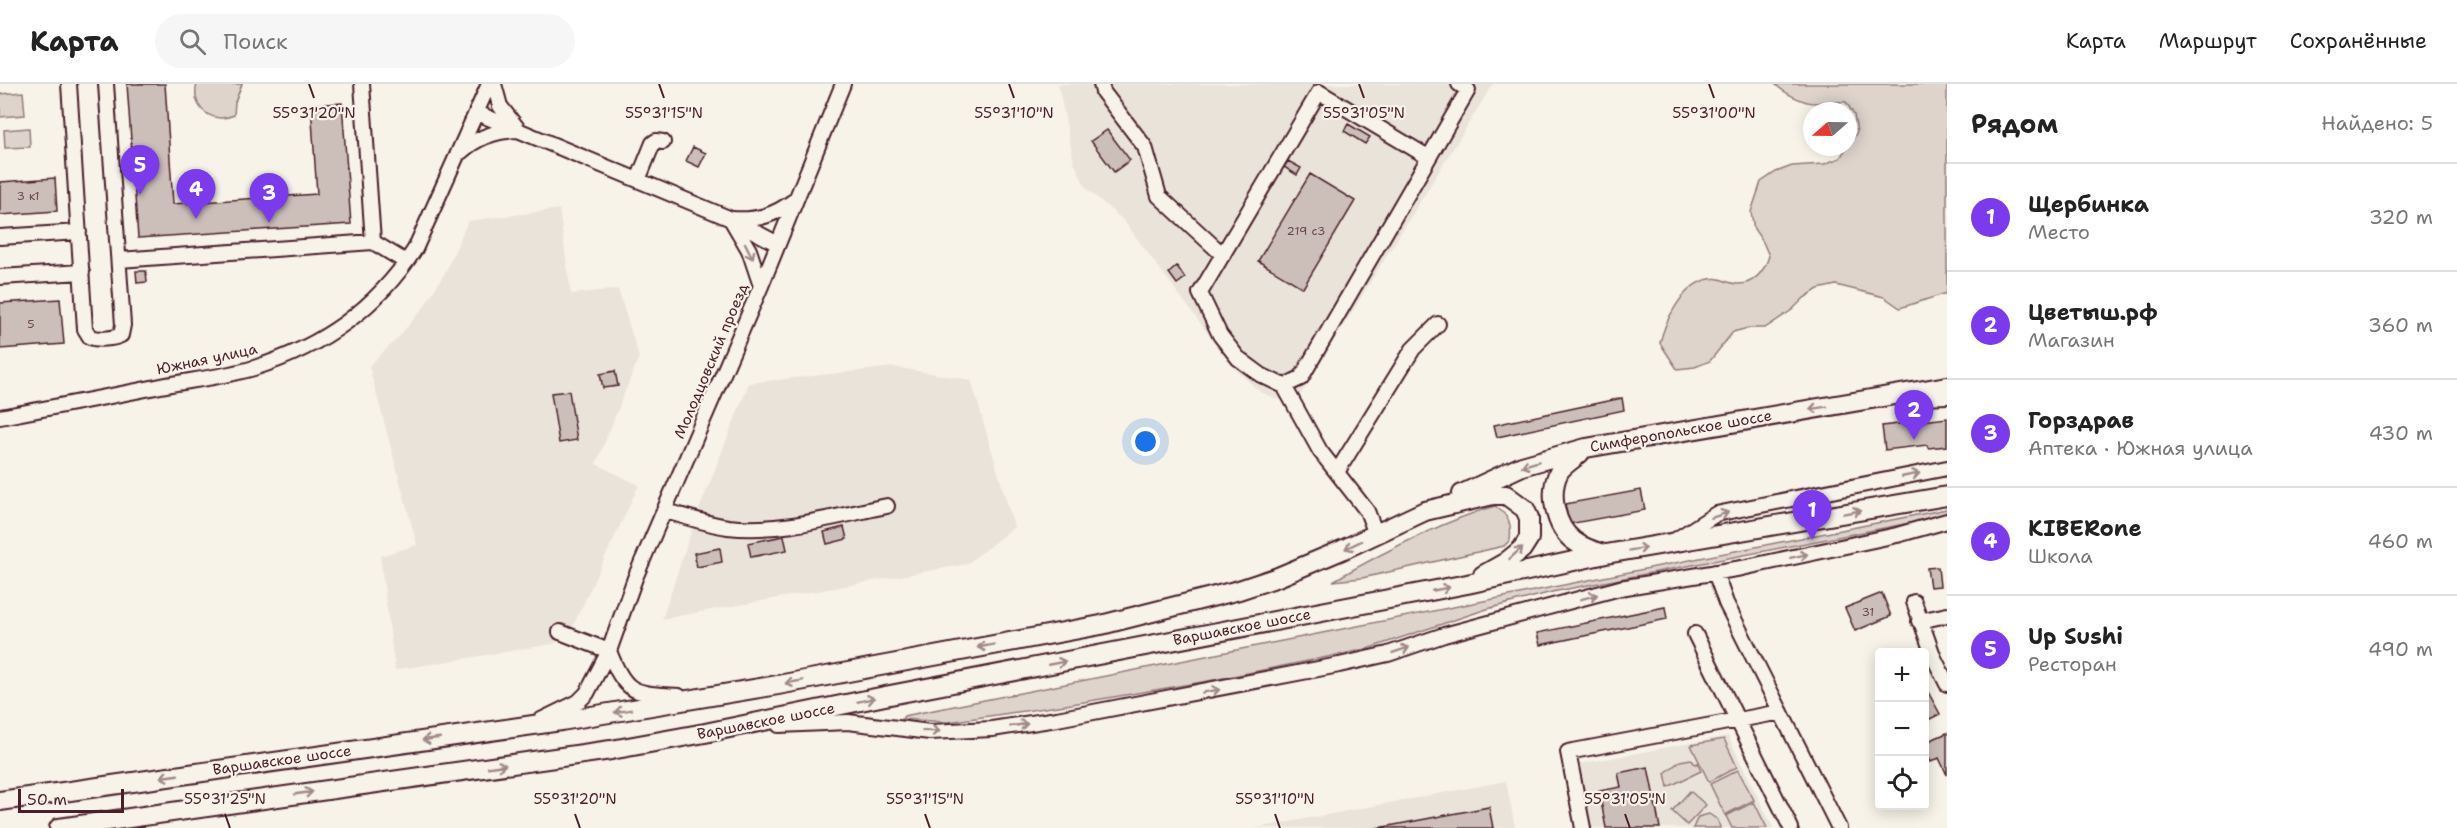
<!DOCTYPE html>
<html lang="ru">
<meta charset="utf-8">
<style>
body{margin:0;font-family:"Shantell Sans",sans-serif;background:#f6f6f6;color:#222}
.controls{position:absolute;right:18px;bottom:18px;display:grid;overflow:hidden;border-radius:6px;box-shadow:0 3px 15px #0003}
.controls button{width:54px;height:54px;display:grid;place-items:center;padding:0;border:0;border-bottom:2px solid #e0e0e0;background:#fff;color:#222;font:30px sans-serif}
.compass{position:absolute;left:1803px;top:18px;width:54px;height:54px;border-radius:50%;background:#fff;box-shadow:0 3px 15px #0003;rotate:250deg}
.scale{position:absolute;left:18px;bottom:15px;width:106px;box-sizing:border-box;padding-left:6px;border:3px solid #4a1f2b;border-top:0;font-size:16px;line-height:21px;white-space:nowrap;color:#4a1f2b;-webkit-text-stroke:4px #f7f3e8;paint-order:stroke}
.you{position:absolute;left:1146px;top:358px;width:21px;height:21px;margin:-15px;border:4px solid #fff;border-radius:50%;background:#1a73e8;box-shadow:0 0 0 9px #1a73e833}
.badge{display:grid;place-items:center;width:39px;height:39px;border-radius:50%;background:#7c3aed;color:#fff;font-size:20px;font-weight:700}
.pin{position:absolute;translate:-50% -50px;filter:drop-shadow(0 2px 3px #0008)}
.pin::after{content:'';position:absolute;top:32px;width:21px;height:18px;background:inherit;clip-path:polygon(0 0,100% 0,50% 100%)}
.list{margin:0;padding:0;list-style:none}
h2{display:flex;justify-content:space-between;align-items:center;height:78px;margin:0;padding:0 24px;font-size:26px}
h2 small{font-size:20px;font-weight:400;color:#767676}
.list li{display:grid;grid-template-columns:39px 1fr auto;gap:18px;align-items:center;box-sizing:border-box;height:108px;padding:0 24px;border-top:2px solid #e0e0e0}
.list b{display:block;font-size:22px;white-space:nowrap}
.list p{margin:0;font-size:20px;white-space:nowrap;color:#767676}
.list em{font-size:20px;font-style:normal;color:#767676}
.icon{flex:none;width:33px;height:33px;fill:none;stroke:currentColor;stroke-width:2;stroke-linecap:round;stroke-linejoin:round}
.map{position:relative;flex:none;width:1947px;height:744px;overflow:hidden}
header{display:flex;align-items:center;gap:36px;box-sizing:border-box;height:84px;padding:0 30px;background:#fff;border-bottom:2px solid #e0e0e0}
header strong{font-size:28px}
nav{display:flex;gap:33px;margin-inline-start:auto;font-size:21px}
.search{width:420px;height:54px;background:#f6f6f6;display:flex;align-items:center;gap:15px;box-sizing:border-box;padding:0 21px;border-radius:33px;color:#767676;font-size:22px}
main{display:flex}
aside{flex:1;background:#fff}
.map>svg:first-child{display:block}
.built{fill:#eae3da}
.green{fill:#ded4cc;stroke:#947a7c;stroke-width:1.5}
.building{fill:#ccbfb9;stroke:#4a1f2b;stroke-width:1.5}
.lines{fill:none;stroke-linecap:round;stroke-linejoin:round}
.minor-casing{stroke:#4a1f2b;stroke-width:18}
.major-casing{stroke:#4a1f2b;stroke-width:22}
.minor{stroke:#f7f3e8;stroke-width:14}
.major{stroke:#f7f3e8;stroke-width:18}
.oneway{stroke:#a0898a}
.ticks{fill:none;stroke:#4a1f2b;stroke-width:2}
.labels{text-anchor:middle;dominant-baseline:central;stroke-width:4.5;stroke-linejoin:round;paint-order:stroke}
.number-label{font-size:12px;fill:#6a474e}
.street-label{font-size:15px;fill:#4a1f2b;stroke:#f7f3e8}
.ticks-label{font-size:15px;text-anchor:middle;fill:#4a1f2b;stroke:#f7f3e8;stroke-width:4.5;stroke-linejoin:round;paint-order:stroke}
</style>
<header>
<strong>Карта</strong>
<div class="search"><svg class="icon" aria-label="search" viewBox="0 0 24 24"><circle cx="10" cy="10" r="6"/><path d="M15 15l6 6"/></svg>Поиск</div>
<nav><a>Карта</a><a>Маршрут</a><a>Сохранённые</a></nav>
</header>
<main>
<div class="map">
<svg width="1947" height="744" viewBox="0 0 1947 744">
<rect width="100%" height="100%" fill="#f7f3e8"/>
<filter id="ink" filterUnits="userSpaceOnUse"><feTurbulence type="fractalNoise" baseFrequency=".0167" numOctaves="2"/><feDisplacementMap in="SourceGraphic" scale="12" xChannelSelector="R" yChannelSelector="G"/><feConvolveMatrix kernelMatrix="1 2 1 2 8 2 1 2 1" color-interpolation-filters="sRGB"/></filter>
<g filter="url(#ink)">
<!-- built -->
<path class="built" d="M 1058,0 L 1493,0 L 1300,312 L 1292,317 L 1279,316 L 1260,308 L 1233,283 L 1124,137 L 1086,104 L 1074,78 Z
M 559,125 L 571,210 L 618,205 L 639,273 L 596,380 L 639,401 L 571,546 L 553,560 L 395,586 L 380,472 L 417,461 L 369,282 L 397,255 L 424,223 L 446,187 L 468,137 Z
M 894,283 L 971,296 L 1014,443 L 967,480 L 662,535 L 695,436 L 749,299 Z
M 1728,652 L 1773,744 L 1591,744 L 1579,680 Z
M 1506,697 L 1515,744 L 1256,744 Z"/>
<!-- green -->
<path class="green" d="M 197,0 L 242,0 L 235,18 L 234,31 C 213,41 190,24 197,0 Z
M 1775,0 L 1947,0 L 1947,209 L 1900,224 L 1884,213 L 1836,201 L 1818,205 L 1804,214 L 1792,226 L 1765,244 L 1748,244 L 1733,248 L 1710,277 L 1695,283 L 1677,285 L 1660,259 C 1665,237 1682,203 1705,196 C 1719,191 1725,199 1737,200 C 1754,201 1765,186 1769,172 L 1763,158 L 1754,145 L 1751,128 L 1761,98 L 1776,88 L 1792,82 L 1824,80 L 1840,74 L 1857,48 L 1854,31 L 1846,18 C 1835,17 1826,18 1815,19 C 1803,19 1784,9 1775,0 Z
M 23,8 L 25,31 L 0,33 L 0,10 Z
M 29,44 L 30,63 L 5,64 L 4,46 Z
M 1495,422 C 1509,432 1512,439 1510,456 L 1504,462 L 1362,494 L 1333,497 C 1380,470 1443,437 1495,422 Z
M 1947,425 L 1946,432 L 1552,508 L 1487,525 L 1367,565 L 1208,597 L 1072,620 L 948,638 L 902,635 L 904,632 Z
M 1724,655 L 1737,683 L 1709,698 L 1691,661 Z
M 1691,675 L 1695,680 L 1698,679 L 1701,687 L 1668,703 L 1665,689 L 1680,677 Z
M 1738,686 L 1754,716 L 1725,731 L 1710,700 Z
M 1690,707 L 1706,721 L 1687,741 L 1672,727 Z
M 1754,718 L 1767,744 L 1732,744 L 1726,732 Z
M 1709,730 L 1718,736 L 1720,744 L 1693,744 L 1698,733 Z"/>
<!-- building -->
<path class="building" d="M 127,0 L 165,0 L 173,120 L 317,110 L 311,21 L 342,19 L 351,140 L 138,154 Z
M 1348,40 L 1370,53 L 1365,60 L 1344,47 Z
M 1107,46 L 1130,76 L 1114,88 L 1091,57 Z
M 693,63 L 706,69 L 699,83 L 686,77 Z
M 1288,77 L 1301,84 L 1297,91 L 1284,83 Z
M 1310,90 L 1355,117 L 1303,204 L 1258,177 Z
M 55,94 L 57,127 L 0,131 L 0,98 Z
M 1177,182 L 1185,194 L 1177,200 L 1169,189 Z
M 136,187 L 146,187 L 147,198 L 137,199 Z
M 60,215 L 64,260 L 0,265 L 0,219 Z
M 615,287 L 618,302 L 603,304 L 600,290 Z
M 569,307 L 577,356 L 559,359 L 551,309 Z
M 1622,314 L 1624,326 L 1497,353 L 1494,341 Z
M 1947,334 L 1947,362 L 1928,364 L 1927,361 L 1885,366 L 1882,342 Z
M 1641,406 L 1645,426 L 1569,440 L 1565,420 Z
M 844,443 L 847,455 L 827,460 L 824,448 Z
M 784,452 L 787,466 L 751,473 L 748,459 Z
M 720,464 L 722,478 L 697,483 L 694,469 Z
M 1938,483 L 1940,502 L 1930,503 L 1927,484 Z
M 1882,509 L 1891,532 L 1855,547 L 1845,524 Z
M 1665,523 L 1667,535 L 1540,561 L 1537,549 Z
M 1928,608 L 1940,630 L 1924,638 L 1924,609 Z
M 1947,649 L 1947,691 L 1939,674 L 1931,678 L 1924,664 L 1924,659 Z
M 1648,683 L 1660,744 L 1606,744 L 1599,707 L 1621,703 L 1618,689 Z
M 1489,723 L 1493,744 L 1376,744 L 1389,742 Z"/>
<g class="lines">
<defs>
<path id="minor" d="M 69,0 L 85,245 L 90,253 C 98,256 113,255 121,251 L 123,241 L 106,0
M 362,0 L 373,158
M 494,0 L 500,22 L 518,45
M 1101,0 L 1103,8 L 1145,63 L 1159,112 L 1223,171
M 477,29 L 731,135 L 778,160
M 461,68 C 477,53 495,47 517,46
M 638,96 L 653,59 L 656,57 L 663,58
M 732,135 C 757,137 775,131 795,116
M 732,137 L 749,166 L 761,202
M 0,153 L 79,148
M 119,176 L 373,158 L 406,178
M 0,193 L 82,188
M 1284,302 L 1301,294 L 1468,6 L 1459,0
M 1922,313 L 1947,312
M 0,333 C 54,323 107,313 161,302 C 191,296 224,293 254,284 C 321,263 377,224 415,165 L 489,0
M 1337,388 L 1413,265 L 1438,240
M 666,427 C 686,433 707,440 728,443 C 781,449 836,432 887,422
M 1376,450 L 1367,427 L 1320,367 L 1284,302 L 1261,291 L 1238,274 L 1220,251 L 1200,209 L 1319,8 L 1428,73
M 1677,455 L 1716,430 L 1947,384
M 1715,488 L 1726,519 L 1839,744
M 1914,518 L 1934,574 L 1947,600
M 1919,537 L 1947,531
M 560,548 L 609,567
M 1695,550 L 1791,744
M 609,567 C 626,612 635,609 679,612
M 541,636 L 578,618 L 587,609 L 609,567 L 635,494 L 761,202 L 843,0
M 779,641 L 848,638 L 930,648 L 992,645 L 1057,635 L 1339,581 L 1388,570 L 1444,551 L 1620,504 L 1742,484 L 1897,451 L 1947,437
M 1583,744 L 1568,668 L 1781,628"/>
<path id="major" d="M 1580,369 C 1574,375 1563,381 1559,388 C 1548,409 1555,443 1574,457 C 1583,464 1593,467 1604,470
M 1462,410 L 1522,382 L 1586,364 L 1947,302
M 0,717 L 561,637 L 778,601 L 1101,541 L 1239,506 L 1278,493 L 1342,466 L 1425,427 L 1493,411 L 1506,411 L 1525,425 L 1529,434 L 1529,454 L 1522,465 L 1506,478 L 1483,491
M 59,744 L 611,666 L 705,649 L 885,612 L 1467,500 L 1606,470 L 1947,412"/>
</defs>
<!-- minor casing -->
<use href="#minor" class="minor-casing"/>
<!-- major casing -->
<use href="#major" class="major-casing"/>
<!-- minor -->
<use href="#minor" class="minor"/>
<!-- major -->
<use href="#major" class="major"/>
</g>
<!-- one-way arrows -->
<defs><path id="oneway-shaft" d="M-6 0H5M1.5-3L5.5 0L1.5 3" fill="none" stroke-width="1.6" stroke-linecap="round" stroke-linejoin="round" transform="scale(1.5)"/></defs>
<g class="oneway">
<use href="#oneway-shaft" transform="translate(749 167) rotate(64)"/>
<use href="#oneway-shaft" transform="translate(1818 324) rotate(171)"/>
<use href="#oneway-shaft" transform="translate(1530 380) rotate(163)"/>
<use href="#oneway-shaft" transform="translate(1911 391) rotate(-11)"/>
<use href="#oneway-shaft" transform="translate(1852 428) rotate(-10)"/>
<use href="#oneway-shaft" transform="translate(1720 431) rotate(-18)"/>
<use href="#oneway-shaft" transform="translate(1353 461) rotate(154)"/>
<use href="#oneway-shaft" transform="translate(1638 465) rotate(-9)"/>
<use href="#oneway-shaft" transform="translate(1516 469) rotate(-42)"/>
<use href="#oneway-shaft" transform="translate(1799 472) rotate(-12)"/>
<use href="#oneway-shaft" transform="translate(1441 505) rotate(-11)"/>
<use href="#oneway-shaft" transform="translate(1589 513) rotate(-15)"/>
<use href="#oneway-shaft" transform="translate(986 562) rotate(170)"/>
<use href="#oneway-shaft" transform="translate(1401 566) rotate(-19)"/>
<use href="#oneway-shaft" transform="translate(1057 579) rotate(-11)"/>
<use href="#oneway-shaft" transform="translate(794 598) rotate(170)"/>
<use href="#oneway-shaft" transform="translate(1211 607) rotate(-10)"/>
<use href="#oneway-shaft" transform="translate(866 616) rotate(-12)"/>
<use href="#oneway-shaft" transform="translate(623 627) rotate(171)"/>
<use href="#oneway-shaft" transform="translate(1019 641) rotate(-8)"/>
<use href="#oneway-shaft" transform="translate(931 647) rotate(2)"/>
<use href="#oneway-shaft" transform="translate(431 655) rotate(172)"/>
<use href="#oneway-shaft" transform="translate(497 682) rotate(-8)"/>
<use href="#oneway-shaft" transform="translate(169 692) rotate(172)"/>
<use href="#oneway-shaft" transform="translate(304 709) rotate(-8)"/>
</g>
</g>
<!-- ticks -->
<path class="ticks" d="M 309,0 L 314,14M 659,0 L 664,14M 1009,0 L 1014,14M 1359,0 L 1364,14M 1709,0 L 1714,14M 225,730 L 230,744M 575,730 L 580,744M 925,730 L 930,744M 1275,730 L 1280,744M 1625,730 L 1630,744"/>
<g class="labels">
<!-- number labels -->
<g class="number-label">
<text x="28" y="112">3 к1</text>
<text x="1306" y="147">219 с3</text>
<text x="31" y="240">5</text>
<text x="1868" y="528">31</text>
</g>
<!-- street labels -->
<g class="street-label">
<text transform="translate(207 275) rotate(-12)">Южная улица</text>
<text transform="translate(711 277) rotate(-67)">Молодцовский проезд</text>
<text transform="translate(1681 347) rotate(-10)">Симферопольское шоссе</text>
<text transform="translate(1242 543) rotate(-11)">Варшавское шоссе</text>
<text transform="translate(766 637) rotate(-11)">Варшавское шоссе</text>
<text transform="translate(282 676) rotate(-8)">Варшавское шоссе</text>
</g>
</g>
<g class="ticks-label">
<text x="314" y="34">55°31'20"N</text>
<text x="664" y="34">55°31'15"N</text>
<text x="1014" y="34">55°31'10"N</text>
<text x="1364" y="34">55°31'05"N</text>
<text x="1714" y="34">55°31'00"N</text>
<text x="225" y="720">55°31'25"N</text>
<text x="575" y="720">55°31'20"N</text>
<text x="925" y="720">55°31'15"N</text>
<text x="1275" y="720">55°31'10"N</text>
<text x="1625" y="720">55°31'05"N</text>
</g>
</svg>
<div class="controls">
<button>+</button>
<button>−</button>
<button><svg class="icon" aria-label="locate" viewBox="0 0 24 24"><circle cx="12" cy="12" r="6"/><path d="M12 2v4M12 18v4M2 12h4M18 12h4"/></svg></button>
</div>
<svg class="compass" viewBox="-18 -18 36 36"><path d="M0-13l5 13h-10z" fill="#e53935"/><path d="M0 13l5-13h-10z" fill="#767676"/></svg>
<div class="scale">50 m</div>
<div class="you"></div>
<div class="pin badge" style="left:1812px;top:456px">1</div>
<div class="pin badge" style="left:1914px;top:356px">2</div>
<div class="pin badge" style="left:269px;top:139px">3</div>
<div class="pin badge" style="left:196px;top:135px">4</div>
<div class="pin badge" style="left:140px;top:111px">5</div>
</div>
<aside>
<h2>Рядом<small>Найдено: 5</small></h2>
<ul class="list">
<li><span class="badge">1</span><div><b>Щербинка</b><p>Место</p></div><em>320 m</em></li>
<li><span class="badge">2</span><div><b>Цветыш.рф</b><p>Магазин</p></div><em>360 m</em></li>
<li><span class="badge">3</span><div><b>Горздрав</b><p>Аптека · Южная улица</p></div><em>430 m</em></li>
<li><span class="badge">4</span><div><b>KIBERone</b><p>Школа</p></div><em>460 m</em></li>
<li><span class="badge">5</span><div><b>Up Sushi</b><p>Ресторан</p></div><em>490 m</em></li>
</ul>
</aside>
</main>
